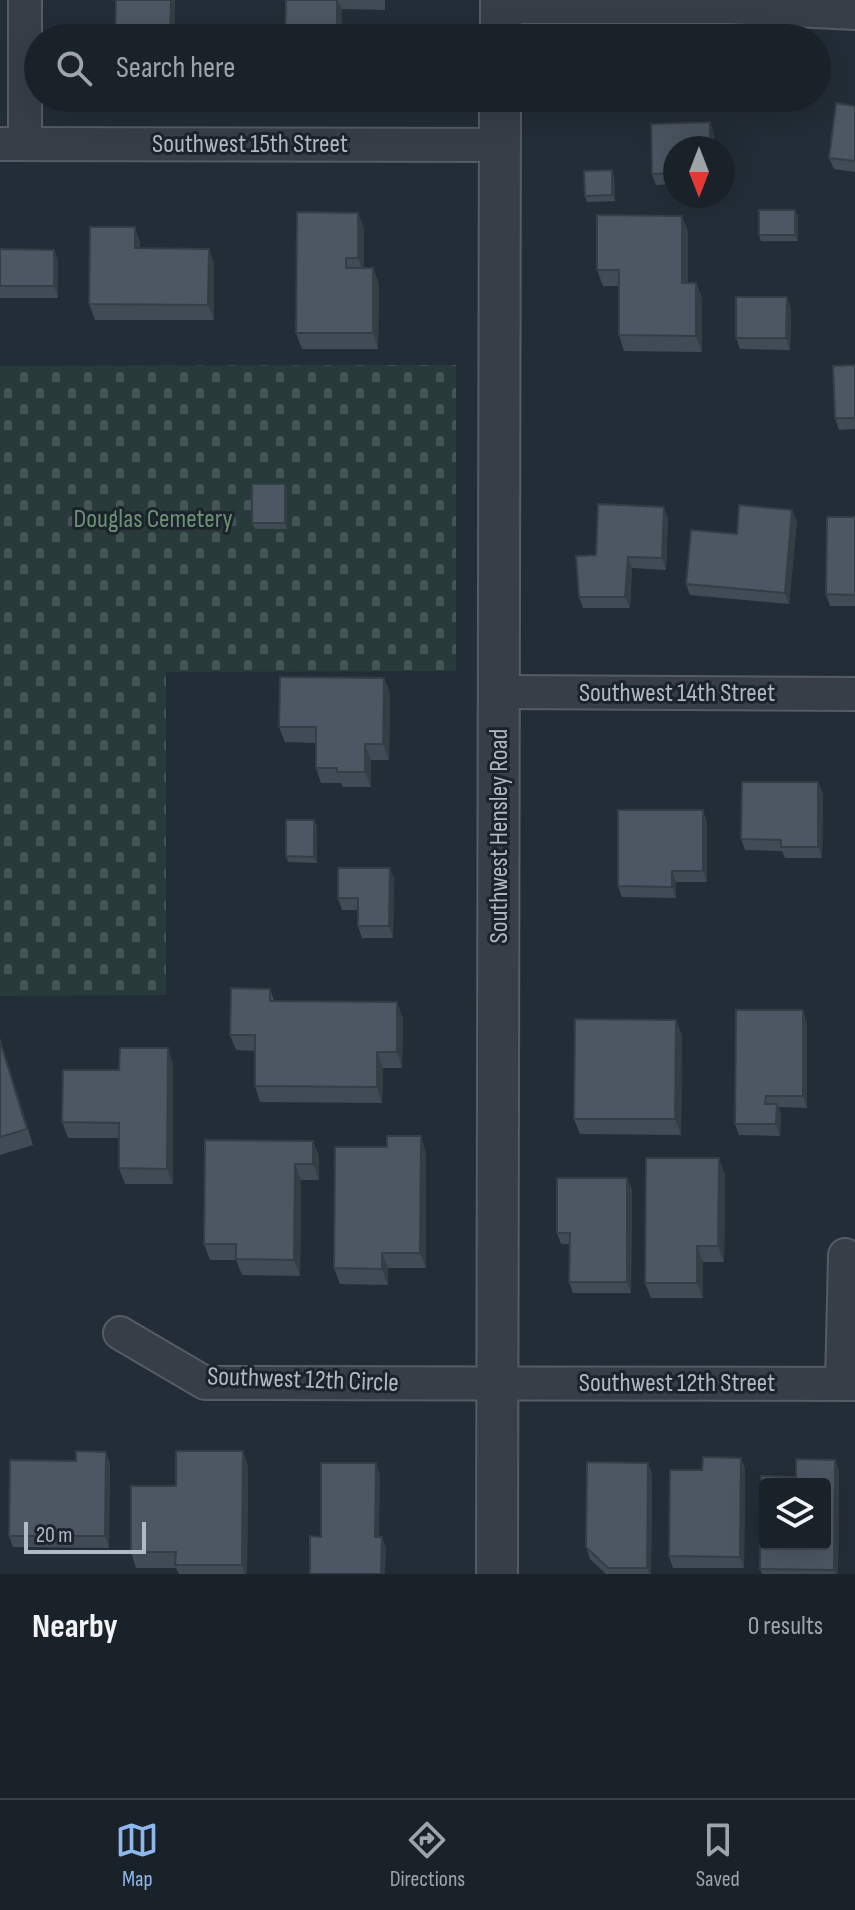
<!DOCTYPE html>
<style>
body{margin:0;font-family:"Sofia Sans Condensed",sans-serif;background:#232a31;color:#f1f3f6}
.controls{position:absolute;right:24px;bottom:24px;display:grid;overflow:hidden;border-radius:8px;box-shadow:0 8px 32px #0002}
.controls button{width:72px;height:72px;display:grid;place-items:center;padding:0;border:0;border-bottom:2px solid #383f46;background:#1a2229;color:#f1f3f6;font:40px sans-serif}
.compass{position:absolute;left:663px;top:136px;width:72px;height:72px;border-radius:50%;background:#1a2229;box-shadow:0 8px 32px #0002;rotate:180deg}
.scale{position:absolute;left:24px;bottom:20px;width:122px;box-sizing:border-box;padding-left:8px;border:4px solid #b1b9c4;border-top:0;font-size:22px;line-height:28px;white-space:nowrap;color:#b1b9c4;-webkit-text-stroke:6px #1c232c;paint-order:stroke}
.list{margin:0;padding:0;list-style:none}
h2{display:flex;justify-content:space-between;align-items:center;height:104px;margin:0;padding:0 32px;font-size:34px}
h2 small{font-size:26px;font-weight:400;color:#9fa4a8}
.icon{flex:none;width:44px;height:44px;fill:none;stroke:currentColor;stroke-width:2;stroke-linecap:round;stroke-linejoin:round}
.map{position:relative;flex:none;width:855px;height:1574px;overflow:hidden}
.search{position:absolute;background:#1a2229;box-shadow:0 8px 32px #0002;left:24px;right:24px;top:24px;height:88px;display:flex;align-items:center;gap:20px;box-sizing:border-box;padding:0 28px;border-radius:44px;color:#9fa4a8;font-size:30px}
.sheet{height:224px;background:#1a2229}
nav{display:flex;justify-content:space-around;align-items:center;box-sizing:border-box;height:112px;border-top:2px solid #383f46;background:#1a2229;font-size:22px;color:#9fa4a8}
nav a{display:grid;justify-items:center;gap:4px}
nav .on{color:#8db7ed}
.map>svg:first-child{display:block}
.cemetery{fill:url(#cemetery-stones)}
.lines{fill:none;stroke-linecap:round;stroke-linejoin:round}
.minor-casing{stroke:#545c65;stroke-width:36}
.tertiary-casing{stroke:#545c65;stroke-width:44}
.minor{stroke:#373e48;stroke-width:32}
.tertiary{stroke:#373e48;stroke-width:40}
.wall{fill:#414b55}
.shaded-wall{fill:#353d45}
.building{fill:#4c5763;stroke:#353d45;stroke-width:2;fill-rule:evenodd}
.labels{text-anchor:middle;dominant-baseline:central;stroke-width:6;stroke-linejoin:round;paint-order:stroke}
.street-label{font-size:26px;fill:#b1b9c4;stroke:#1c232c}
.park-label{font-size:26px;fill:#6b9272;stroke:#1c232c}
</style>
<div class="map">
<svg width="855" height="1574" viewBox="0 0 855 1574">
<defs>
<pattern id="cemetery-stones" width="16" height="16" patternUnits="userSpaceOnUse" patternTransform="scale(2)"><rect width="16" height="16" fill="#283b3a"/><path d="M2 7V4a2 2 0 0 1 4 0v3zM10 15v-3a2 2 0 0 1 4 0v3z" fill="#455555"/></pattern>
</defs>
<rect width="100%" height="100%" fill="#232d37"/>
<!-- cemetery -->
<path class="cemetery" d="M 456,365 L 456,671 L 166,672 L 166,995 L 0,996 L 0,366 Z"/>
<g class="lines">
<defs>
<path id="minor" d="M 501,7 L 729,7 L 855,13
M 0,144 L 500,145
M 25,144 L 25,0
M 500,692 L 855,694
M 120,1333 L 205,1383 L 855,1384
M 842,1384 L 845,1255"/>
<path id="tertiary" d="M 501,38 L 501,0
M 497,1574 L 500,98"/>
</defs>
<!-- minor casing -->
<use href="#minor" class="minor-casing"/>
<!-- tertiary casing -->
<use href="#tertiary" class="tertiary-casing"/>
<!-- minor -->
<use href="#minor" class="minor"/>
<!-- tertiary -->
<use href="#tertiary" class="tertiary"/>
</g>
<!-- wall -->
<path class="wall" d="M 286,0 L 385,0 L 385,10 L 342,9 L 341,38 L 285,38 Z
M 855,106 L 855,172 L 834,169 L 829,158 Z
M 710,122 L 714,134 L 714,148 L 675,148 L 675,184 L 656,185 L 652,174 L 651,124 Z
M 614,176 L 615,201 L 587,202 L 585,196 Z
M 795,210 L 798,216 L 798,241 L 761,241 L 759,235 Z
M 358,213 L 364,229 L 364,268 L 373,268 L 379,284 L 378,349 L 302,349 L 296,333 Z
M 688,231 L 688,283 L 696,283 L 702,298 L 702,352 L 624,351 L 619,335 L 619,286 L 603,286 L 597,270 Z
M 140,242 L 140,248 L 209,249 L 214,264 L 214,320 L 95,320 L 89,304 Z
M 0,249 L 54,250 L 58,261 L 58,298 L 0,298 Z
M 787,297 L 791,309 L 790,350 L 740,349 L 736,338 Z
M 855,365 L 855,429 L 839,430 L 835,418 Z
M 285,484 L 287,490 L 287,529 L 255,529 L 252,523 Z
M 855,517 L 855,606 L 830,606 L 826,594 Z
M 668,518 L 666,570 L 632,568 L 630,608 L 583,608 L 579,597 L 596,555 Z
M 797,521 L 789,604 L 690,595 L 686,584 L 737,534 Z
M 390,693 L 389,760 L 371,760 L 371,787 L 343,787 L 341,783 L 321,783 L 316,768 L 316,743 L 285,742 L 279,727 Z
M 818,782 L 823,794 L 822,858 L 785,858 L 782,851 L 745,850 L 741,839 Z
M 707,822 L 707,882 L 676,882 L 676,898 L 622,897 L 618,886 Z
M 317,826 L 317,863 L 288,862 L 286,856 Z
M 390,868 L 394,880 L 393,938 L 362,938 L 358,926 L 358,910 L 342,910 L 338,898 Z
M 270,989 L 274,1001 L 403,1018 L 402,1068 L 383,1068 L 382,1103 L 260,1102 L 255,1086 L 255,1051 L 236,1050 L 230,1035 Z
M 807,1022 L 807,1108 L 778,1107 L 781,1115 L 780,1136 L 739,1135 L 735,1124 Z
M 682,1035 L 681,1135 L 580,1134 L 574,1119 Z
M 0,1038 L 33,1145 L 0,1155 Z
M 173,1064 L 173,1184 L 125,1184 L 119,1168 L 119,1138 L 68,1138 L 62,1122 L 119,1070 Z
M 205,1140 L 319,1156 L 319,1180 L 301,1180 L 300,1276 L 242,1275 L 236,1260 L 210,1260 L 204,1244 Z
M 426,1152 L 426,1268 L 388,1268 L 388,1285 L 340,1284 L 334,1268 Z
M 725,1174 L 724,1262 L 703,1262 L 703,1298 L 651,1298 L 645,1283 Z
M 627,1178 L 632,1190 L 631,1293 L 573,1293 L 569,1282 L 570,1244 L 561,1244 L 557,1233 Z
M 243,1451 L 248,1467 L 247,1574 L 179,1574 L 176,1568 L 136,1568 L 131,1552 Z
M 741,1458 L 745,1469 L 744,1568 L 673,1568 L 669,1556 L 702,1470 Z
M 835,1460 L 839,1471 L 838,1574 L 762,1574 L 760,1569 L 796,1477 Z
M 76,1461 L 110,1463 L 109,1548 L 13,1547 L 9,1536 Z
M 652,1474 L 651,1574 L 606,1574 L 590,1559 L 586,1547 Z"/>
<!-- shaded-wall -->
<path class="shaded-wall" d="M 171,0 L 175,0 L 175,38 L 170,38 Z
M 337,0 L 342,9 L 341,38 L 337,38 Z
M 710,122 L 714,134 L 714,148 L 710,148 Z
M 612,170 L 614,176 L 615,201 L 612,195 Z
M 795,210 L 798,216 L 798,241 L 795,235 Z
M 358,213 L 364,229 L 364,274 L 358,258 Z
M 682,216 L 688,231 L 688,298 L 682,283 Z
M 135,227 L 140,242 L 140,264 L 135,248 Z
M 209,249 L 214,264 L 214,320 L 208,305 Z
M 54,250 L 58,261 L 58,298 L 54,286 Z
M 373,268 L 379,284 L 378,349 L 373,333 Z
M 696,283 L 702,298 L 702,352 L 696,336 Z
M 787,297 L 791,309 L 790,350 L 786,338 Z
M 285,484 L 287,490 L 287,529 L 285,523 Z
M 664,507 L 668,518 L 666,570 L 662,558 Z
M 792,510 L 797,521 L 789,604 L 785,593 Z
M 628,557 L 632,568 L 630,608 L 625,597 Z
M 384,678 L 390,693 L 389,760 L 383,744 Z
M 365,744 L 371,760 L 371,787 L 365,772 Z
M 818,782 L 823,794 L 822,858 L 818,847 Z
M 703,810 L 707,822 L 707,882 L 703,871 Z
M 314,820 L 317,826 L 317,863 L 314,857 Z
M 390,868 L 394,880 L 393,938 L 389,926 Z
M 672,871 L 676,882 L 676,898 L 672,887 Z
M 397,1002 L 403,1018 L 402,1068 L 397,1052 Z
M 803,1010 L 807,1022 L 807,1108 L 803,1096 Z
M 676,1020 L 682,1035 L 681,1135 L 675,1119 Z
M 0,1038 L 33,1145 L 0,1041 Z
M 168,1048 L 173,1064 L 173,1184 L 167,1169 Z
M 377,1052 L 383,1068 L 382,1103 L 377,1087 Z
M 777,1104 L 781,1115 L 780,1136 L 776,1124 Z
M 421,1136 L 426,1152 L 426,1268 L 420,1253 Z
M 313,1141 L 319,1156 L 319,1180 L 313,1164 Z
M 719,1158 L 725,1174 L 724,1262 L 718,1246 Z
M 295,1164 L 301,1180 L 300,1276 L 294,1260 Z
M 627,1178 L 632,1190 L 631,1293 L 627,1282 Z
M 697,1246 L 703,1262 L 703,1298 L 697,1283 Z
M 382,1253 L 388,1268 L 388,1285 L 382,1269 Z
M 243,1451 L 248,1467 L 247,1574 L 245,1574 L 242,1565 Z
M 106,1452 L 110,1463 L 109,1548 L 105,1536 Z
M 741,1458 L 745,1469 L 744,1568 L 740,1557 Z
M 835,1460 L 839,1471 L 838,1574 L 835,1574 L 834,1570 Z
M 376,1463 L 380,1475 L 379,1548 L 375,1537 Z
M 648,1463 L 652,1474 L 651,1574 L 649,1574 L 647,1568 Z
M 382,1537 L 386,1548 L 385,1574 L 381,1574 Z"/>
<!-- building -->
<path class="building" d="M 116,0 L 171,0 L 170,38 L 115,38 Z
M 286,0 L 337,0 L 337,38 L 285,38 Z
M 836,103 L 855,106 L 855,161 L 829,158 Z
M 710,122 L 710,148 L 675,148 L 675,173 L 652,174 L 651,124 Z
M 612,170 L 612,195 L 585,196 L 584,171 Z
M 759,210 L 795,210 L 795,235 L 759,235 Z
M 297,212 L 358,213 L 358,258 L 346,258 L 346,268 L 373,268 L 373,333 L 296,333 Z
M 597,215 L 682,216 L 682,283 L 696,283 L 696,336 L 619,335 L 619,270 L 597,270 Z
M 90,227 L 135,227 L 135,248 L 209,249 L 208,305 L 89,304 Z
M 0,249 L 54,250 L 54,286 L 0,286 Z
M 736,297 L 787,297 L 786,338 L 736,338 Z
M 855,365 L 855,418 L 835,418 L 833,366 Z
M 252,484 L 285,484 L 285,523 L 252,523 Z
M 598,504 L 664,507 L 662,558 L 628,557 L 625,597 L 579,597 L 576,556 L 596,555 Z
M 739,505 L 792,510 L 785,593 L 686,584 L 691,530 L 737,534 Z
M 827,517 L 855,517 L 855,595 L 826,594 Z
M 280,677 L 384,678 L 383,744 L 365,744 L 365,772 L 337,772 L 337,768 L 316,768 L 316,727 L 279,727 Z
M 742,782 L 818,782 L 818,847 L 781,847 L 781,840 L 741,839 Z
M 618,810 L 703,810 L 703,871 L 672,871 L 672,887 L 618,886 Z
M 286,820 L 314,820 L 314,857 L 286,856 Z
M 338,868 L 390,868 L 389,926 L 358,926 L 358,898 L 338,898 Z
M 231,988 L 270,989 L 270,1001 L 397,1002 L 397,1052 L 377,1052 L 377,1087 L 255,1086 L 255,1035 L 230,1035 Z
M 736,1010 L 803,1010 L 803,1096 L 766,1096 L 765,1104 L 777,1104 L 776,1124 L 735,1124 Z
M 575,1019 L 676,1020 L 675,1119 L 574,1119 Z
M 0,1041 L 27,1129 L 0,1137 Z
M 120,1048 L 168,1048 L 167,1169 L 119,1168 L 119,1123 L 62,1122 L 63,1070 L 119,1070 Z
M 387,1136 L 421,1136 L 420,1253 L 382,1253 L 382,1269 L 334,1268 L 335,1147 L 387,1147 Z
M 205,1140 L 313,1141 L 313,1164 L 295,1164 L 294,1260 L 236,1259 L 236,1244 L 204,1244 Z
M 646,1158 L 719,1158 L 718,1246 L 697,1246 L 697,1283 L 645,1283 Z
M 557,1178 L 627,1178 L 627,1282 L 569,1282 L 570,1233 L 557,1233 Z
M 76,1451 L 106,1452 L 105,1536 L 9,1536 L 10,1460 L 76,1461 Z
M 176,1451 L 243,1451 L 242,1565 L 175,1565 L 176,1552 L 131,1552 L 131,1486 L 176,1486 Z
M 703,1457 L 741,1458 L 740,1557 L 669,1556 L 670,1470 L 702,1470 Z
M 796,1459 L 835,1460 L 834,1570 L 760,1569 L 761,1476 L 796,1477 ZM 765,1484 L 825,1484 L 825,1544 L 765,1544 Z
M 587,1462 L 648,1463 L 647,1568 L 608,1568 L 586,1547 Z
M 321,1463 L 376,1463 L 375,1537 L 382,1537 L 381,1574 L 310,1574 L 310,1536 L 321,1537 Z"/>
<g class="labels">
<!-- street labels -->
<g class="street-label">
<text x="250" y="144">Southwest 15th Street</text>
<text x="677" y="693">Southwest 14th Street</text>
<text transform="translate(499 836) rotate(-90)">Southwest Hensley Road</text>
<text transform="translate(303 1380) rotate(2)">Southwest 12th Circle</text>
<text x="677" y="1383">Southwest 12th Street</text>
</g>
<!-- park labels -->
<g class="park-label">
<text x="153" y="519">Douglas Cemetery</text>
</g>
</g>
</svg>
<div class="controls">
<button><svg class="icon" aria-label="layers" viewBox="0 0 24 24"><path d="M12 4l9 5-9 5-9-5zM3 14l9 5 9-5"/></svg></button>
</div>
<svg class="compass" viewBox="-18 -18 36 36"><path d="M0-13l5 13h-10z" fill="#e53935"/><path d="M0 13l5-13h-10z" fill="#9fa4a8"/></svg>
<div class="scale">20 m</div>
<div class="search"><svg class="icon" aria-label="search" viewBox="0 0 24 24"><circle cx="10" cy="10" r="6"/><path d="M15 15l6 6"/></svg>Search here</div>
</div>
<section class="sheet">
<h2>Nearby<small>0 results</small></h2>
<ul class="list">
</ul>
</section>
<nav>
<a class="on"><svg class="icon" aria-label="map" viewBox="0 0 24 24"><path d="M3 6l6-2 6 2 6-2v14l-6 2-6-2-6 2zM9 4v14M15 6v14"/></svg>Map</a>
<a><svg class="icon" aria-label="directions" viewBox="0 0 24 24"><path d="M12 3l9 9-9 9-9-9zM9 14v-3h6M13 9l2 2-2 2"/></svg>Directions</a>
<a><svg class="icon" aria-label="saved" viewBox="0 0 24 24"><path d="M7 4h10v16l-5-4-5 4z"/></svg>Saved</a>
</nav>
